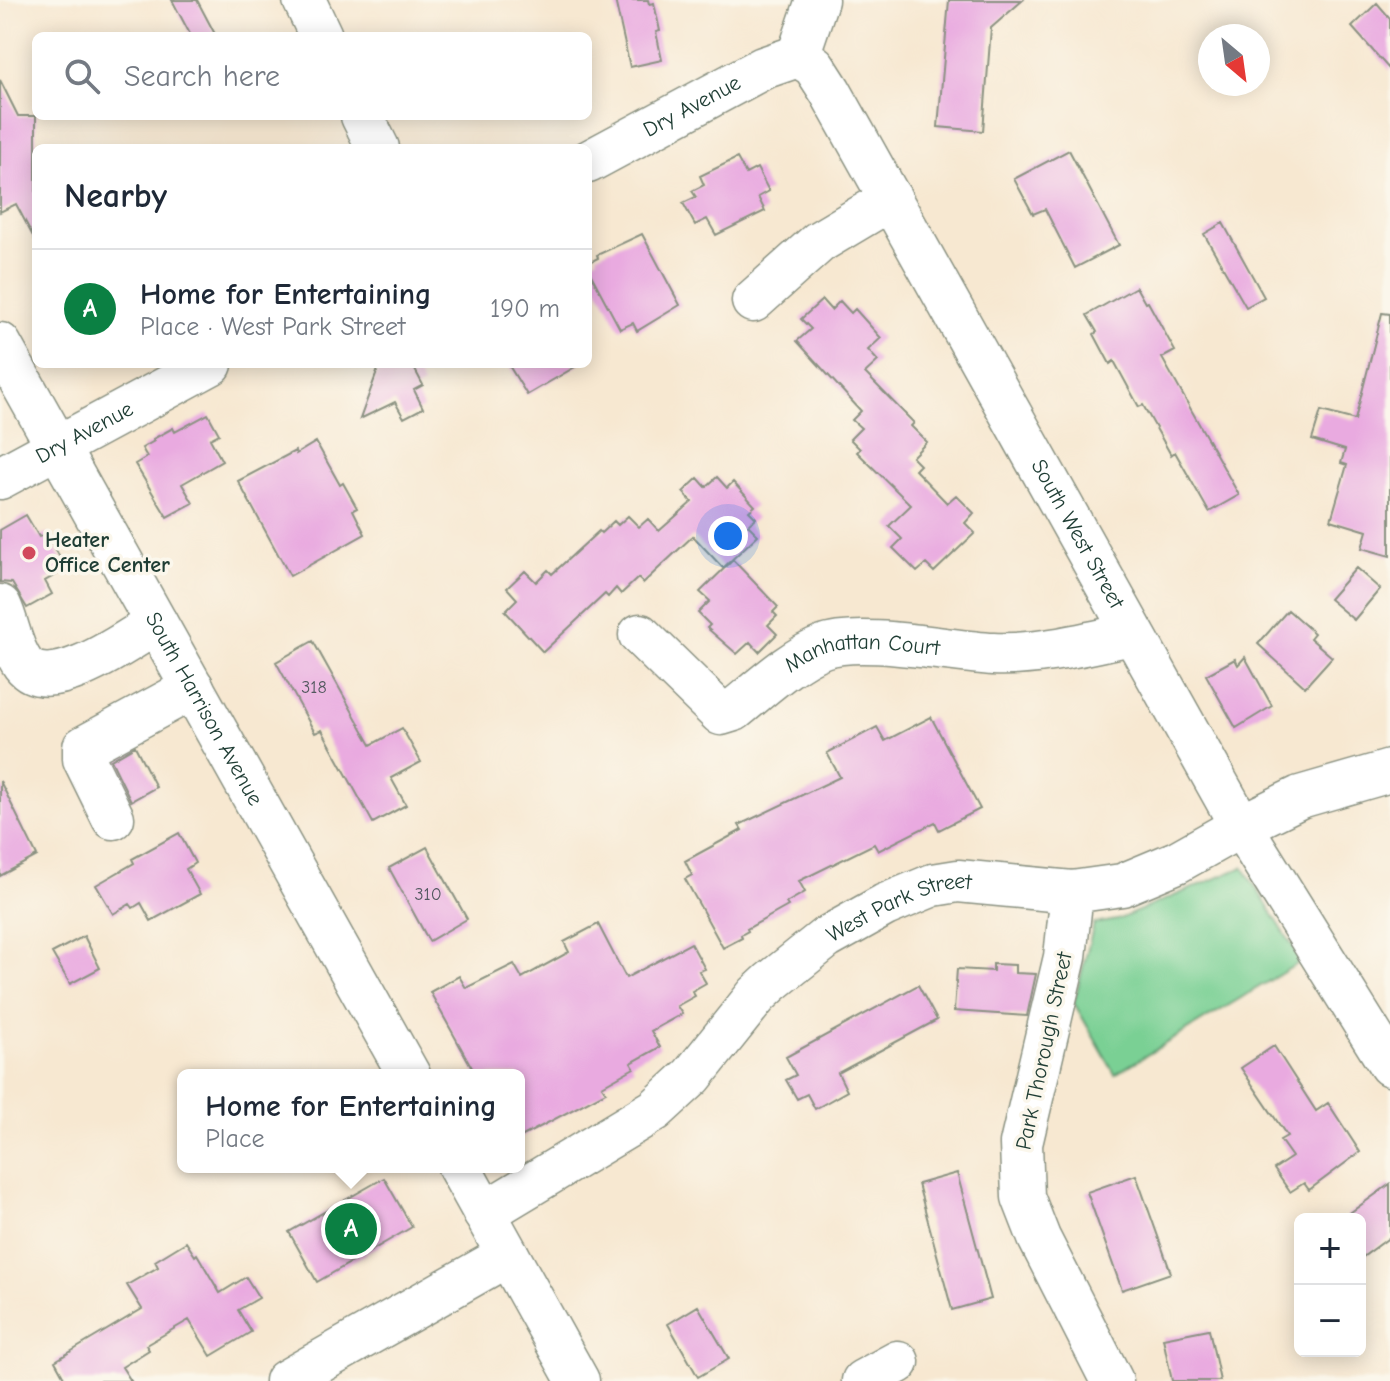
<!DOCTYPE html>
<meta charset="utf-8">
<style>
body{margin:0;font-family:"Comic Neue",sans-serif;background:#f6f6f7;color:#1f2937}
.controls{position:absolute;right:24px;bottom:24px;display:grid;overflow:hidden;border-radius:12px;box-shadow:0 4px 20px #0003}
.controls button{width:72px;height:72px;display:grid;place-items:center;padding:0;border:0;border-bottom:2px solid #e0e1e3;background:#fff;color:#1f2937;font:40px sans-serif}
.compass{position:absolute;left:1198px;top:24px;width:72px;height:72px;border-radius:50%;background:#fff;box-shadow:0 4px 20px #0003;rotate:151deg}
.you{position:absolute;left:728px;top:536px;width:28px;height:28px;margin:-20px;border:6px solid #fff;border-radius:50%;background:#1a73e8;box-shadow:0 0 0 12px #1a73e833}
.badge{display:grid;place-items:center;width:52px;height:52px;border-radius:50%;background:#0b8043;color:#fff;font-size:26px;font-weight:700}
.pin{position:absolute;translate:-50% -50%;border:4px solid #fff;box-shadow:0 2px 8px #0006}
.popup{position:absolute;left:177px;top:1069px;width:348px;height:104px;box-sizing:border-box;display:grid;place-content:center;border-radius:12px;background:#fff;filter:drop-shadow(0 2px 6px #0005);font-size:26px;white-space:nowrap;color:#747a83}
.popup b{font-size:30px;color:#1f2937}
.popup::after{content:'';position:absolute;left:50%;top:100%;margin-left:-16px;border:16px solid transparent;border-top-color:#fff}
.list{margin:0;padding:0;list-style:none}
h2{display:flex;justify-content:space-between;align-items:center;height:104px;margin:0;padding:0 32px;font-size:34px}
h2 small{font-size:26px;font-weight:400;color:#747a83}
.list li{display:grid;grid-template-columns:52px 1fr auto;gap:24px;align-items:center;box-sizing:border-box;height:120px;padding:0 32px;border-top:2px solid #e0e1e3}
.list b{display:block;font-size:30px;white-space:nowrap}
.list p{margin:0;font-size:26px;white-space:nowrap;color:#747a83}
.list em{font-size:26px;font-style:normal;color:#747a83}
.icon{flex:none;width:44px;height:44px;fill:none;stroke:currentColor;stroke-width:2;stroke-linecap:round;stroke-linejoin:round}
.map{position:relative;flex:none;width:1390px;height:1381px;overflow:hidden}
.search{position:absolute;background:#fff;box-shadow:0 4px 20px #0003;left:32px;top:32px;width:560px;height:88px;display:flex;align-items:center;gap:20px;box-sizing:border-box;padding:0 28px;border-radius:12px;color:#747a83;font-size:30px}
.panel{position:absolute;background:#fff;box-shadow:0 4px 20px #0003;left:32px;top:144px;width:560px;height:224px;border-radius:12px}
.map>svg:first-child{display:block}
.green{fill:#7ad094;stroke:#4c8664;stroke-width:2}
.building{fill:#e9aae0}
.lines{fill:none;stroke-linecap:round;stroke-linejoin:round}
.minor-casing{stroke:#8b9282;stroke-width:45}
.minor{stroke:#fff;stroke-width:42}
.poi-dot{fill:#d1495b;stroke:#fbf7ec;stroke-width:3}
.labels{text-anchor:middle;dominant-baseline:central;stroke-width:7;stroke-linejoin:round;paint-order:stroke}
.number-label{font-size:18px;fill:#52585f}
.street-label{font-size:22px;fill:#1f3d34;stroke:#fbf7ec}
.poi-label{font-size:22px;font-weight:bold;fill:#1f3d34;stroke:#fbf7ec;text-anchor:start}
</style>
<div class="map">
<svg width="1390" height="1381" viewBox="0 0 1390 1381">
<rect width="100%" height="100%" fill="#fbf7ec"/>
<filter id="ink" filterUnits="userSpaceOnUse"><feTurbulence type="fractalNoise" baseFrequency=".0125" numOctaves="2"/><feDisplacementMap in="SourceGraphic" scale="16" xChannelSelector="R" yChannelSelector="G"/><feConvolveMatrix kernelMatrix="1 2 1 2 8 2 1 2 1" color-interpolation-filters="sRGB"/></filter>
<filter id="wash" filterUnits="userSpaceOnUse"><feTurbulence type="fractalNoise" baseFrequency=".006" numOctaves="4" result="noise"/><feDisplacementMap in="SourceGraphic" scale="32" xChannelSelector="R" yChannelSelector="G"/><feGaussianBlur stdDeviation="1.8" result="paint"/><feColorMatrix in="noise" values="0 0 0 0 0 0 0 0 0 0 0 0 0 0 0 0 0 1.4 0 .05"/><feComposite in="paint" operator="in"/></filter>
<g filter="url(#wash)">
<rect width="100%" height="100%" fill="#f7e8d1"/>
<!-- green -->
<path class="green" d="M 1243,867 L 1302,961 L 1115,1074 L 1074,1003 L 1094,924 L 1117,920 Z"/>
<g id="blocks">
<!-- building -->
<path class="building" d="M 172,0 L 197,0 L 216,36 L 191,36 Z
M 615,0 L 648,0 L 649,4 L 654,3 L 660,31 L 656,32 L 662,60 L 630,67 Z
M 949,0 L 1023,0 L 991,28 L 983,131 L 938,127 Z
M 1377,3 L 1390,18 L 1390,70 L 1352,27 Z
M 0,80 L 18,116 L 36,116 L 36,242 L 16,204 L 0,212 Z
M 1069,150 L 1119,245 L 1075,268 L 1045,209 L 1033,214 L 1014,179 Z
M 737,158 L 746,174 L 757,168 L 769,191 L 758,197 L 765,211 L 716,235 L 707,219 L 695,225 L 683,203 L 696,197 L 692,191 L 704,185 L 700,176 Z
M 1223,223 L 1264,297 L 1246,307 L 1204,234 Z
M 642,234 L 680,305 L 637,331 L 633,323 L 620,329 L 588,269 L 588,263 L 598,258 L 597,255 Z
M 1136,287 L 1145,303 L 1148,302 L 1175,351 L 1162,358 L 1239,495 L 1209,512 L 1175,452 L 1171,455 L 1143,405 L 1139,407 L 1114,361 L 1110,364 L 1094,334 L 1097,332 L 1087,315 Z
M 822,300 L 831,310 L 840,301 L 851,313 L 855,309 L 881,338 L 868,350 L 878,361 L 865,373 L 914,423 L 911,426 L 927,442 L 912,457 L 920,465 L 915,470 L 947,503 L 956,495 L 974,513 L 965,523 L 975,533 L 934,572 L 926,564 L 917,572 L 893,548 L 902,539 L 889,526 L 911,505 L 857,452 L 860,449 L 850,439 L 861,428 L 852,420 L 861,411 L 797,341 L 811,329 L 801,319 Z
M 1382,313 L 1390,314 L 1390,556 L 1362,548 L 1367,531 L 1331,520 L 1347,465 L 1341,463 L 1345,450 L 1312,440 L 1321,411 L 1355,420 Z
M 380,364 L 412,364 L 423,385 L 414,390 L 423,408 L 404,418 L 395,402 L 360,419 Z
M 508,364 L 580,364 L 527,395 Z
M 208,414 L 219,434 L 210,439 L 222,461 L 182,484 L 193,503 L 167,517 L 135,464 L 147,457 L 142,448 L 154,441 L 153,439 L 173,428 L 175,432 Z
M 316,442 L 340,485 L 343,483 L 357,508 L 353,510 L 365,534 L 290,576 L 238,481 L 295,451 L 296,454 Z
M 717,477 L 727,488 L 733,482 L 755,506 L 749,511 L 756,518 L 748,525 L 758,535 L 723,568 L 693,536 L 643,583 L 638,578 L 621,594 L 616,588 L 608,597 L 605,594 L 543,652 L 505,611 L 517,599 L 507,588 L 525,571 L 536,582 L 548,570 L 552,574 L 599,531 L 601,533 L 614,521 L 618,525 L 628,516 L 639,527 L 648,519 L 659,531 L 692,502 L 683,492 L 698,478 L 706,487 Z
M 26,515 L 39,537 L 47,533 L 66,569 L 45,581 L 52,594 L 27,608 L 12,583 L 0,582 L 0,530 Z
M 733,560 L 778,607 L 773,612 L 777,616 L 768,625 L 777,634 L 759,652 L 750,642 L 737,654 L 707,628 L 710,625 L 698,613 L 710,601 L 700,592 Z
M 1356,568 L 1380,589 L 1354,620 L 1329,599 Z
M 1288,610 L 1314,633 L 1310,638 L 1332,657 L 1305,687 L 1258,644 Z
M 313,641 L 371,745 L 402,728 L 421,762 L 391,778 L 406,805 L 373,823 L 322,730 L 315,733 L 276,662 Z
M 1245,657 L 1272,706 L 1236,728 L 1206,675 L 1235,659 L 1238,665 Z
M 931,717 L 980,809 L 939,830 L 935,822 L 878,851 L 874,844 L 799,881 L 805,892 L 786,903 L 788,906 L 747,929 L 748,931 L 741,935 L 742,938 L 723,948 L 685,879 L 692,875 L 685,861 L 742,830 L 739,825 L 840,777 L 827,753 L 877,727 L 885,741 Z
M 135,746 L 156,787 L 131,801 L 111,760 Z
M 0,781 L 37,856 L 0,876 Z
M 179,833 L 195,863 L 186,869 L 200,894 L 151,921 L 141,903 L 133,908 L 130,904 L 113,914 L 96,885 L 134,863 L 132,859 Z
M 427,847 L 467,919 L 429,941 L 389,868 Z
M 598,924 L 626,978 L 691,943 L 705,969 L 699,971 L 706,983 L 692,991 L 695,996 L 677,1006 L 682,1014 L 651,1031 L 660,1047 L 631,1063 L 634,1068 L 602,1086 L 606,1092 L 519,1138 L 519,1075 L 476,1075 L 430,992 L 459,976 L 466,988 L 514,964 L 522,978 L 569,952 L 564,942 Z
M 84,936 L 100,968 L 70,984 L 52,953 Z
M 993,964 L 1015,965 L 1015,973 L 1036,974 L 1027,1016 L 954,1011 L 957,969 L 993,971 Z
M 918,985 L 937,1020 L 838,1073 L 847,1091 L 815,1109 L 807,1094 L 797,1099 L 786,1080 L 796,1075 L 786,1057 Z
M 1274,1046 L 1316,1111 L 1328,1103 L 1360,1152 L 1309,1190 L 1304,1183 L 1290,1192 L 1274,1169 L 1292,1157 L 1280,1140 L 1287,1136 L 1241,1068 Z
M 957,1173 L 991,1299 L 952,1310 L 918,1184 Z
M 1136,1175 L 1171,1273 L 1122,1290 L 1087,1192 Z
M 384,1178 L 412,1227 L 317,1282 L 289,1232 Z
M 1390,1184 L 1390,1237 L 1360,1259 L 1360,1219 L 1350,1219 L 1347,1215 Z
M 186,1242 L 195,1256 L 197,1254 L 220,1293 L 246,1277 L 259,1298 L 238,1310 L 251,1332 L 211,1356 L 189,1320 L 146,1345 L 149,1350 L 122,1367 L 131,1381 L 66,1381 L 55,1361 L 142,1309 L 127,1285 L 158,1267 L 155,1261 Z
M 698,1306 L 729,1359 L 698,1377 L 668,1324 Z
M 1209,1329 L 1220,1381 L 1172,1381 L 1163,1338 Z"/>
</g>
</g>
<g filter="url(#ink)">
<use href="#blocks" fill-opacity="0" stroke="#8b9282" stroke-width="2"/>
<g class="lines">
<defs>
<g id="minor">
<path d="M 304,0 L 321,36"/>
<path id="s1" d="M 798,56 L 814,66 L 830,91 L 1241,826 L 1390,1065"/>
<path d="M 798,56 L 817,0"/>
<path d="M 362,116 L 378,148"/>
<path id="s2" d="M 588,162 L 763,68 L 798,56"/>
<path d="M 753,301 L 819,242 L 891,199"/>
<path id="s3" d="M 0,344 L 409,1075"/>
<path id="s4" d="M 0,478 L 211,364"/>
<path d="M 0,606 C 9,625 10,646 23,664 C 49,698 129,640 156,623"/>
<path id="s5" d="M 640,635 L 721,714 L 734,710 C 759,690 793,658 823,647 C 861,633 950,652 993,654 C 1040,656 1087,643 1132,634"/>
<path d="M 113,818 L 84,759 L 84,747 L 193,688"/>
<path d="M 1072,892 L 1065,957 L 1021,1144 L 1023,1197 L 1039,1238 L 1112,1381"/>
<path d="M 459,1167 L 578,1381"/>
<path id="s6" d="M 484,1213 L 655,1110 L 692,1076 L 757,995 L 771,982 L 826,938 L 885,905 L 933,885 L 958,881 L 1072,892 L 1122,885 L 1177,862 L 1241,826 L 1300,797 L 1390,771"/>
<path d="M 286,1381 L 508,1255"/>
<path d="M 863,1381 L 898,1362"/>
</g>
</defs>
<!-- minor casing -->
<use href="#minor" class="minor-casing"/>
<!-- minor -->
<use href="#minor" class="minor"/>
</g>
</g>
<!-- markers -->
<circle class="poi-dot" cx="29" cy="553" r="8"/>
<g class="labels">
<!-- number labels -->
<g class="number-label">
<text x="314" y="687">318</text>
<text x="428" y="894">310</text>
</g>
<!-- street labels -->
<g class="street-label">
<text stroke="none"><textPath href="#s2" startOffset="118">Dry Avenue</textPath></text>
<text stroke="none"><textPath href="#s4" startOffset="96">Dry Avenue</textPath></text>
<text stroke="none"><textPath href="#s1" startOffset="556">South West Street</textPath></text>
<text stroke="none"><textPath href="#s5" startOffset="274">Manhattan Court</textPath></text>
<text stroke="none"><textPath href="#s3" startOffset="418">South Harrison Avenue</textPath></text>
<text stroke="none"><textPath href="#s6" startOffset="524">West Park Street</textPath></text>
<text transform="translate(1044 1051) rotate(-78)">Park Thorough Street</text>
</g>
<!-- poi labels -->
<g class="poi-label">
<text x="45" y="540">Heater<tspan x="45" dy="25">Office Center</tspan></text>
</g>
</g>
</svg>
<div class="controls">
<button>+</button>
<button>−</button>
</div>
<svg class="compass" viewBox="-18 -18 36 36"><path d="M0-13l5 13h-10z" fill="#e53935"/><path d="M0 13l5-13h-10z" fill="#747a83"/></svg>
<div class="you"></div>
<div class="pin badge" style="left:351px;top:1229px">A</div>
<div class="popup"><b>Home for Entertaining</b>Place</div>
<div class="search"><svg class="icon" aria-label="search" viewBox="0 0 24 24"><circle cx="10" cy="10" r="6"/><path d="M15 15l6 6"/></svg>Search here</div>
<section class="panel">
<h2>Nearby<small></small></h2>
<ul class="list">
<li><span class="badge">A</span><div><b>Home for Entertaining</b><p>Place · West Park Street</p></div><em>190 m</em></li>
</ul>
</section>
</div>
